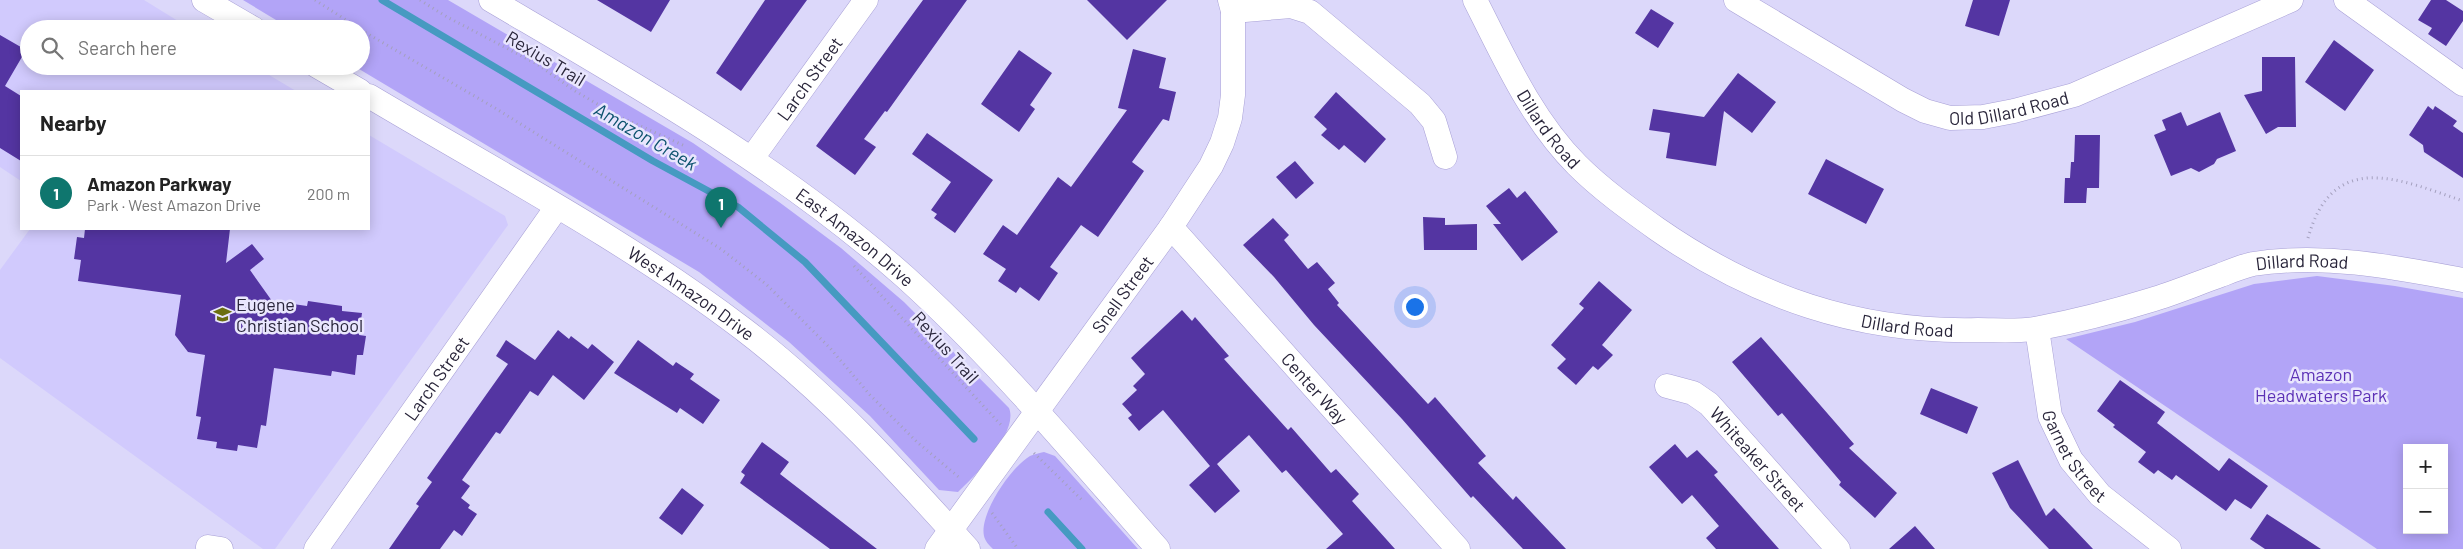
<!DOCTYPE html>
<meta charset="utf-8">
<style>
body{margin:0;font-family:Barlow,sans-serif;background:#f6f6f6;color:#222}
.controls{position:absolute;right:15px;bottom:15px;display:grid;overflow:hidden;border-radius:0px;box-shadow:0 2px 12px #0003}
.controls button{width:45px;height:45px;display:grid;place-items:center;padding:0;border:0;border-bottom:1px solid #e0e0e0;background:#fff;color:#222;font:25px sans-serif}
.you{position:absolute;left:1414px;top:306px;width:18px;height:18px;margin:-12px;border:4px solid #fff;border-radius:50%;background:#1a73e8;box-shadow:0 0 0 8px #1a73e833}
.badge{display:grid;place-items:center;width:32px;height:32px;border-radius:50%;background:#0f766e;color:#fff;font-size:16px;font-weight:700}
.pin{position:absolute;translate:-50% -41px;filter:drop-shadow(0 1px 2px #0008)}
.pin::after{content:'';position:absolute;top:26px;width:18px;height:15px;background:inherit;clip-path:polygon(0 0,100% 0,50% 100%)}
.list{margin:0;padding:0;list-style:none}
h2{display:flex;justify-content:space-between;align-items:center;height:65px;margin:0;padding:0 20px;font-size:21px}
h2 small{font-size:16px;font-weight:400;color:#767676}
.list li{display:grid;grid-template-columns:32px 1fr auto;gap:15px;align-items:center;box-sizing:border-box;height:75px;padding:0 20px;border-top:1px solid #e0e0e0}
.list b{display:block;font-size:19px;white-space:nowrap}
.list p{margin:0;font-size:16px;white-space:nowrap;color:#767676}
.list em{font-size:16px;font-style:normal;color:#767676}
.icon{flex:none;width:28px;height:28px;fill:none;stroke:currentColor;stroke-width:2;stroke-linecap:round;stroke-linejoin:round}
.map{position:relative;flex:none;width:2463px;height:549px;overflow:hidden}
.search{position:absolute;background:#fff;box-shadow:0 2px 12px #0003;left:20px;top:20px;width:350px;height:55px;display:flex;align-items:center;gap:12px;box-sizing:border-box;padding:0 18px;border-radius:28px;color:#767676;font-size:19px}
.panel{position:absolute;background:#fff;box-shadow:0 2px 12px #0003;left:20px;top:90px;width:350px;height:140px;border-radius:0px}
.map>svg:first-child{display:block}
.built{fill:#d1cafd}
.green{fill:#b2a4f7;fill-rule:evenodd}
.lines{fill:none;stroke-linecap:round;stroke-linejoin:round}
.stream{stroke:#469ac1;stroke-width:7}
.building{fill:#5435a2}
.minor-casing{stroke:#a8a0d6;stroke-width:25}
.path{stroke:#a4a0be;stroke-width:3;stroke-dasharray:1 4;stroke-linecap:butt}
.minor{stroke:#fff;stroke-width:24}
.labels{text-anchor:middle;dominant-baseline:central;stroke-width:5;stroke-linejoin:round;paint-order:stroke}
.street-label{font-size:18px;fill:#29253a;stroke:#e9e6fd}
.poi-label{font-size:18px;fill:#29253a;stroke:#e9e6fd;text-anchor:start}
.park-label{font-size:18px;fill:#5c31b6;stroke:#e9e6fd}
.water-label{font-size:19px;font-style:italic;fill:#0c526e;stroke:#e9e6fd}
</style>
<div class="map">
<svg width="2463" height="549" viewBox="0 0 2463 549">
<rect width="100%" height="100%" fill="#dcd8fa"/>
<!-- built -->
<path class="built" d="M 0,0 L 144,0 L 191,29 L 29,29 L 29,66 L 254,66 L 296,91 L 21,91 L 21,181 L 0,167 Z
M 369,135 L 505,216 L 508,225 L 275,549 L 263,549 L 0,358 L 0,270 L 30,229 L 369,229 Z"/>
<!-- green -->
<path class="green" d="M 243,0 L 448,0 L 693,143 L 779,202 L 841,248 L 904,302 L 1009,408 C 1019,432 975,476 958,492 L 939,490 L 870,416 L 789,342 L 699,272 L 354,66 L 361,66 L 361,29 L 291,29 Z
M 2317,276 L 2395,286 L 2463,298 L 2463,549 L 2377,549 L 2066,339 L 2135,322 L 2254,284 ZM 2407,448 L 2444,448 L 2444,530 L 2407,530 Z
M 1044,452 L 1055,456 L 1138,549 L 993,549 C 989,545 985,541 984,536 C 979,514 1011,467 1030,456 C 1034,454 1040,453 1044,452 Z"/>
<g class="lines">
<!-- stream -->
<path class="stream" d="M 382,0 L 653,161 L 738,207 L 805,262 L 974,439
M 1048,512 L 1082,549"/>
</g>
<!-- building -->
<path class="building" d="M 597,0 L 670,0 L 651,32 Z
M 765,0 L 807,0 L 741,91 L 716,73 Z
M 923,0 L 967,0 L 887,112 L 885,111 L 864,139 L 876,147 L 855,175 L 816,146 Z
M 1087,0 L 1167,0 L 1127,40 Z
M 1973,0 L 2010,0 L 1999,36 L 1965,26 Z
M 2431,0 L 2446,0 L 2463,11 L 2463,21 L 2446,46 L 2428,34 L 2432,28 L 2418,20 Z
M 1651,9 L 1674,23 L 1658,48 L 1635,33 Z
M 0,35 L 26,50 L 5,86 L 21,96 L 21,161 L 0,148 Z
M 2334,40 L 2374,70 L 2345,111 L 2305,82 Z
M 1133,49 L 1166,58 L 1159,88 L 1176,92 L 1169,121 L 1163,119 L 1132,162 L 1144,171 L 1098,237 L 1081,225 L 1050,267 L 1058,273 L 1039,301 L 1020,287 L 1016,293 L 998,281 L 1006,269 L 983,254 L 1003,225 L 1017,235 L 1058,177 L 1071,187 L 1127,110 L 1118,108 Z
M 1019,50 L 1052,73 L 1030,105 L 1035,109 L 1019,132 L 981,104 Z
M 2262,57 L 2295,57 L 2296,127 L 2278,127 L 2266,134 L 2244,95 L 2262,91 Z
M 1738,73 L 1776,102 L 1752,133 L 1724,111 L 1716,166 L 1666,158 L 1670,133 L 1649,130 L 1653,109 L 1704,117 Z
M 1336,92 L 1386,139 L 1365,163 L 1344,145 L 1339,150 L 1321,135 L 1327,129 L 1314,117 Z
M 2428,106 L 2433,110 L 2435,106 L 2457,121 L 2453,126 L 2463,133 L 2463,178 L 2424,152 L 2423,145 L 2409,135 Z
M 2181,112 L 2187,126 L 2220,112 L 2236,151 L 2217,159 L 2214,164 L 2199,172 L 2191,168 L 2171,176 L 2154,135 L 2166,130 L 2162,120 Z
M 927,133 L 993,180 L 955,233 L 934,218 L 937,214 L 931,210 L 951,182 L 912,154 Z
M 2075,135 L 2100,135 L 2099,188 L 2087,188 L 2086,203 L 2064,203 L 2065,178 L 2070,178 L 2071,162 L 2074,162 Z
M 1826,159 L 1884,189 L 1866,224 L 1808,194 Z
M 1295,161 L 1314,183 L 1296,199 L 1276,177 Z
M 1509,188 L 1517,198 L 1525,191 L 1558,232 L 1522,261 L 1493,224 L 1501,224 L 1486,206 Z
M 1423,217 L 1445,218 L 1445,225 L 1477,224 L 1477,250 L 1424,250 Z
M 1273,218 L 1289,235 L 1284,240 L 1308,269 L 1317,262 L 1335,283 L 1328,289 L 1339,303 L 1337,305 L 1428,404 L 1435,397 L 1486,456 L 1478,463 L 1513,500 L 1516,496 L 1566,549 L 1523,549 L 1473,496 L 1471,498 L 1402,419 L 1314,325 L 1274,277 L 1243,245 Z
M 85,229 L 230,229 L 226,263 L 252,244 L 264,259 L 250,270 L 272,301 L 307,306 L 308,301 L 342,306 L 342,311 L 362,313 L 359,335 L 366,336 L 363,355 L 357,355 L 355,375 L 332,371 L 331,376 L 274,368 L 266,426 L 261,425 L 257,448 L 238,445 L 237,451 L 216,448 L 217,442 L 197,439 L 201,417 L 196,416 L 205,355 L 188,352 L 175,335 L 181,295 L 78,281 L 81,260 L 74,259 L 77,237 L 84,238 Z
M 1599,281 L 1632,310 L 1602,345 L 1613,355 L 1598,370 L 1593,366 L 1576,385 L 1557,368 L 1566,359 L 1551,345 L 1584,308 L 1579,304 Z
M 1182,310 L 1192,321 L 1195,317 L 1229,356 L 1224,359 L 1288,430 L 1291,427 L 1331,473 L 1336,469 L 1359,494 L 1352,501 L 1395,549 L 1326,549 L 1343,534 L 1286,470 L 1282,473 L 1249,435 L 1217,464 L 1240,491 L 1215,513 L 1189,485 L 1210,466 L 1163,410 L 1139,431 L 1128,418 L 1132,415 L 1122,404 L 1137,390 L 1133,386 L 1145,374 L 1131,358 Z
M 558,330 L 569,339 L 571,336 L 588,349 L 592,344 L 614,362 L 584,400 L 553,375 L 538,396 L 530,391 L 500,434 L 496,432 L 462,480 L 470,486 L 461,498 L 470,505 L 468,508 L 477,514 L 462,536 L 454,530 L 440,549 L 389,549 L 419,506 L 416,504 L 432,482 L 427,478 L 508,364 L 496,356 L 506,340 L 535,360 Z
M 1761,337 L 1854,444 L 1849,448 L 1897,493 L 1875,518 L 1839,485 L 1841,482 L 1782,413 L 1778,416 L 1732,362 Z
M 638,340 L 673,366 L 676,362 L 694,374 L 690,379 L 720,400 L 703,424 L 680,408 L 677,413 L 614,373 Z
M 2120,380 L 2165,412 L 2157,423 L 2219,471 L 2229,458 L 2268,486 L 2251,509 L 2235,499 L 2226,511 L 2176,475 L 2172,480 L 2158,470 L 2154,474 L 2138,462 L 2146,452 L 2113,427 L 2115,425 L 2097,411 Z
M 1931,388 L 1978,407 L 1967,434 L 1920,414 Z
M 762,442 L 789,462 L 780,474 L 877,549 L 830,549 L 740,483 L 745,475 L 741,472 Z
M 1675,444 L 1687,458 L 1697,450 L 1718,472 L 1714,475 L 1779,549 L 1716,549 L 1706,538 L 1719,526 L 1692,495 L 1682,504 L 1649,467 Z
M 2018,460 L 2046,516 L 2054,508 L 2093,549 L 2049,549 L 2010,508 L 1992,473 Z
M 682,488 L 704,505 L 682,535 L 659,518 Z
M 2267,514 L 2321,549 L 2265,549 L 2250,539 Z
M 1915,526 L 1935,549 L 1889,549 L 1906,534 Z"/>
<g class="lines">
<defs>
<g id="minor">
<path d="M 204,0 L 254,29"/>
<path id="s1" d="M 491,0 C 634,84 780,166 905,277 C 997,360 1076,456 1158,549"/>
<path id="s2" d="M 1475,0 C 1504,57 1531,119 1577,165 C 1601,189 1629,209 1657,229 C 1755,297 1858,333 1978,330 C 1998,330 2021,332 2040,328 C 2077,321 2115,311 2151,300 C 2175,293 2198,283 2221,275 C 2231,271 2243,266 2253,264 C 2324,253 2394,267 2463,280"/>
<path id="s3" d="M 1736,0 L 1903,100 L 1925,111 L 1950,118 L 1983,117 L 2014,111 L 2074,95 L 2291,0"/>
<path d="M 2346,0 L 2463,84"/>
<path d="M 1233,11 L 1291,6 L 1310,12 L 1420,104 L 1434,121 L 1445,157"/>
<path d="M 317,66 L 360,91"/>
<path id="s4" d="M 369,96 C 495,171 626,240 743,329 C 826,392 898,471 968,549"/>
<path id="s5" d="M 752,158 L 866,0"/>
<path id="s6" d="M 1171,227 L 1458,549"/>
<path id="s7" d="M 2037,329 L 2050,416 L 2071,460 L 2100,495 L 2169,549"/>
<path id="s8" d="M 1667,386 L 1693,393 L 1709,404 L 1838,549"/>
<path d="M 208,547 L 221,549"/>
<path id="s9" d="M 316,549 L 557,207"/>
<path id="s10" d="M 937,549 L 1171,227 L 1211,166 L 1222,143 L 1230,118 L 1233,95 L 1233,11 L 1230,0"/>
</g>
</defs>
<!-- minor casing -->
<use href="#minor" class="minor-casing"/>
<!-- path -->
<path class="path" d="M 315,0 L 360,29
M 420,0 L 447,17 L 537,64 L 575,91 L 616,115 L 685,146
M 361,30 L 495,108 L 721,249 L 767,285 L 830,348 L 870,395 L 917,442 L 961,479
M 2308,238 C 2333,149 2399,179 2463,201
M 854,266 L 1001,425
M 1034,453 L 1083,501
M 992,513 L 1018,549"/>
<!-- minor -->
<use href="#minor" class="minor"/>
</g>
<!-- icons -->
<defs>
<symbol id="school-bare" viewBox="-9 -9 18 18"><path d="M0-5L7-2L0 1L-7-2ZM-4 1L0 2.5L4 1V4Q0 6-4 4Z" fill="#6b6e10" stroke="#e9e6fd" stroke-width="2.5" paint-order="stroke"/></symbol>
</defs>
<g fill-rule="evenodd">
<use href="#school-bare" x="210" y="302" width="25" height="25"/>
</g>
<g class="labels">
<!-- street labels -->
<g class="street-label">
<text transform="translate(546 58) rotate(31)">Rexius Trail</text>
<text stroke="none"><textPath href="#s5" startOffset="98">Larch Street</textPath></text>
<text stroke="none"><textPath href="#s3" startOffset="305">Old Dillard Road</textPath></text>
<text stroke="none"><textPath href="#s2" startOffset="149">Dillard Road</textPath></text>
<text stroke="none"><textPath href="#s1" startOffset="435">East Amazon Drive</textPath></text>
<text stroke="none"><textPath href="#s2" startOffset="974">Dillard Road</textPath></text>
<text stroke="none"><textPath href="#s4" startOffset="378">West Amazon Drive</textPath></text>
<text stroke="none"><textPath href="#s10" startOffset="315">Snell Street</textPath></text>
<text stroke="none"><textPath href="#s2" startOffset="569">Dillard Road</textPath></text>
<text transform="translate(946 347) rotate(48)">Rexius Trail</text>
<text stroke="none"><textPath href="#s9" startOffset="209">Larch Street</textPath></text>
<text stroke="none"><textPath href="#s6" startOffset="216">Center Way</textPath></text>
<text stroke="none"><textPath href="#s7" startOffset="135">Garnet Street</textPath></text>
<text stroke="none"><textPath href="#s8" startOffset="120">Whiteaker Street</textPath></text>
</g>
<!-- poi labels -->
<g class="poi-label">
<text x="236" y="304">Eugene<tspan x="236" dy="21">Christian School</tspan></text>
</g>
<!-- park labels -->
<g class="park-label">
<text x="2321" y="374">Amazon<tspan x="2321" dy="21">Headwaters Park</tspan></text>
</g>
<!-- water labels -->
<g class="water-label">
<text transform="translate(646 136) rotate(30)">Amazon Creek</text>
</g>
</g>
</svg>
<div class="controls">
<button>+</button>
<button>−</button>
</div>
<div class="you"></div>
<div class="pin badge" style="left:721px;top:228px">1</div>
<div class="search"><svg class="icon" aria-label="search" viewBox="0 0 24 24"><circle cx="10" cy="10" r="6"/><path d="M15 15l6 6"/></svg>Search here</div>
<section class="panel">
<h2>Nearby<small></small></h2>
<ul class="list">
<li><span class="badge">1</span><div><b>Amazon Parkway</b><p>Park · West Amazon Drive</p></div><em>200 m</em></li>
</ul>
</section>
</div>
